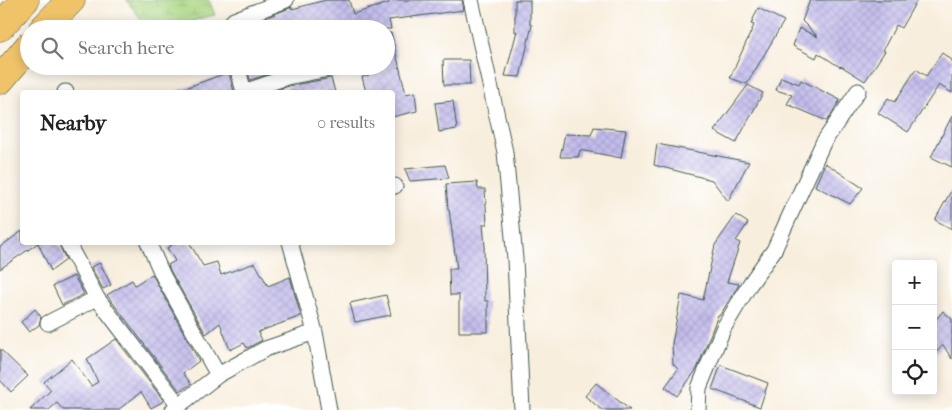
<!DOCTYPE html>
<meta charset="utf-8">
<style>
body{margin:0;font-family:"IM FELL French Canon",serif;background:#f6f6f6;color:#222}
.controls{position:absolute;right:15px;bottom:15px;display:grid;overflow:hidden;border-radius:5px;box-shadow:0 2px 12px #0003}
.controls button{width:45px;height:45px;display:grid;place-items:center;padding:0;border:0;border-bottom:1px solid #e0e0e0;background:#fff;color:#222;font:25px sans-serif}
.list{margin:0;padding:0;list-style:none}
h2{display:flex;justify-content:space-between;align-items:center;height:65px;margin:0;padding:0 20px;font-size:21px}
h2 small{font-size:16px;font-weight:400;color:#767676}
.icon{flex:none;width:28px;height:28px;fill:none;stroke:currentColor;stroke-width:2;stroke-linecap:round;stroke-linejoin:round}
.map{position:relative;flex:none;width:952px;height:410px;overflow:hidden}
.search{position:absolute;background:#fff;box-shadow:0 2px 12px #0003;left:20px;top:20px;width:375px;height:55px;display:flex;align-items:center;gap:12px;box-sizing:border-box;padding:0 18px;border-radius:28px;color:#767676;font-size:19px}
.panel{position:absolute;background:#fff;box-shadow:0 2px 12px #0003;left:20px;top:90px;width:375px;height:155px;border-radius:5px}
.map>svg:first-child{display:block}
.wetland{fill:url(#wetland-marsh);stroke:#658a5c}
.building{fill:url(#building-cross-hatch)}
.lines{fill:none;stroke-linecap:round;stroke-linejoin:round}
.street-casing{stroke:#40584d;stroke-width:17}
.highway-casing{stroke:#40584d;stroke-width:29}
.street{stroke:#fff;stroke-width:15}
.highway{stroke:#f1c369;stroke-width:28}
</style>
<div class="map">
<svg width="952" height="410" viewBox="0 0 952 410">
<defs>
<pattern id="wetland-marsh" width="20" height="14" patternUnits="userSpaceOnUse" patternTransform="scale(1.25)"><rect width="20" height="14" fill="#abd784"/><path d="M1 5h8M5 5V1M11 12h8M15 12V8" fill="none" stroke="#93b973"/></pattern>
<pattern id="building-cross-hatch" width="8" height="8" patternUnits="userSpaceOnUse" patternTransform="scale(1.25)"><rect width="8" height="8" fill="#c3bcec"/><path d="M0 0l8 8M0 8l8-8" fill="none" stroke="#a7a2cb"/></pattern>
</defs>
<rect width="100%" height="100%" fill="#fff"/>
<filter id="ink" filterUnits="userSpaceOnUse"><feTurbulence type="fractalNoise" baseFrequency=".02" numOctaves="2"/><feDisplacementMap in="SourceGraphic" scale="10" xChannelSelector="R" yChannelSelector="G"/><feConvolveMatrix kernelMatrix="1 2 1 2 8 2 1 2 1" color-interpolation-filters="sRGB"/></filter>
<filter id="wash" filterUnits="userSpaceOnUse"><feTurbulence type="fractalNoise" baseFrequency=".0096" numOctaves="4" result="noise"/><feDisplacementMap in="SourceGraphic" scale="20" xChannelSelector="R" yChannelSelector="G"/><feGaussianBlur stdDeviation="1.12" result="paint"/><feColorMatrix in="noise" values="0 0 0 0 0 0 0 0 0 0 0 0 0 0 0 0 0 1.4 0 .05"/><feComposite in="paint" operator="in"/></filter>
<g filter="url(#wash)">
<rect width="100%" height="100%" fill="#f8eedd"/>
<!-- wetland -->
<path class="wetland" d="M 126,0 L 209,0 L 215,15 L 201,18 L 175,29 L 149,29 Z"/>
<g id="blocks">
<!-- building -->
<path class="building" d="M 326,0 L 349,0 L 353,14 L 389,3 L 389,0 L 462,0 L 464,10 L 389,20 L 391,29 L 239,29 L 292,7 L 292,9 Z
M 515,0 L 530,0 L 530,25 L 532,25 L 520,77 L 505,76 L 517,31 L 515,32 Z
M 810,0 L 917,0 L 901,28 L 896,25 L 883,50 L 885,51 L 865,81 L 841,66 L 840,67 L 818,53 L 816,58 L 793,46 L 799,28 L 818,37 L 802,21 Z
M 758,8 L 784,21 L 747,84 L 730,78 L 754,25 L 751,24 Z
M 386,33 L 391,33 L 406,94 L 415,92 L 417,111 L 392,117 L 392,92 L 366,92 L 362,77 L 369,75 L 369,71 L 386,67 Z
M 942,53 L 952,60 L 952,93 L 939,85 L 908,132 L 878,113 L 888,98 L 895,102 L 916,69 L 926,76 Z
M 443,60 L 469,60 L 470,85 L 444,85 Z
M 247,66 L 293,66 L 250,80 Z
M 229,72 L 234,92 L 177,92 L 177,91 Z
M 781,77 L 799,84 L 801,80 L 840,100 L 827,121 L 787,104 L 792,95 L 776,90 Z
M 331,78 L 335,92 L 278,92 L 277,90 L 289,86 Z
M 748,85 L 763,93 L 736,143 L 714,131 Z
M 453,101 L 457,129 L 439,132 L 435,103 Z
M 952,116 L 952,167 L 931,157 Z
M 594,127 L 626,130 L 621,158 L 580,150 L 578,157 L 560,157 L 565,134 L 591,135 Z
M 657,144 L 749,162 L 728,201 L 712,180 L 654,165 Z
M 825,163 L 863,188 L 850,204 L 815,186 Z
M 445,165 L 449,178 L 410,181 L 405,169 Z
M 477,182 L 478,189 L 485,189 L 487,224 L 483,224 L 485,247 L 484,247 L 485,301 L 488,301 L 488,332 L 459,332 L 459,295 L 450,295 L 449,269 L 457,269 L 449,209 L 448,209 L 446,184 Z
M 952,189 L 952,229 L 935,220 Z
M 736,215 L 748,223 L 736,241 L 740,243 L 727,282 L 739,284 L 738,286 L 720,315 L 718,315 L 697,369 L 677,396 L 665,387 L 678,369 L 673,364 L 672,344 L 681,295 L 703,300 L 715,245 Z
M 22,231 L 22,242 L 58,242 L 66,260 L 51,271 L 38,243 L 0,269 L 0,247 Z
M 176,242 L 189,242 L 203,266 L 217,262 L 221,275 L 255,263 L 268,286 L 290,277 L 301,316 L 258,332 L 262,340 L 247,348 L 244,343 L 230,350 L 220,323 L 206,334 L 171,272 L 168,265 L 175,261 L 167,248 Z
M 100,263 L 111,285 L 103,289 L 91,267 Z
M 152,274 L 199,361 L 183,373 L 191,384 L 180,391 L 107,295 L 132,280 L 135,285 Z
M 74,276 L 84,294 L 62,305 L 53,286 Z
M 386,295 L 391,315 L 355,322 L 350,303 Z
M 35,309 L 41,317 L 39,325 L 29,332 L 21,322 Z
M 943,311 L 952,319 L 952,359 L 943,345 L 933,356 L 933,323 Z
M 116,339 L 164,401 L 151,408 L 141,392 L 118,410 L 63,410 L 57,403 L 49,410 L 30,410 L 51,390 L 44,382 L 72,359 L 91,386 L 98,382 L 87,359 Z
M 0,349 L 28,376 L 11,392 L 0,380 Z
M 721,365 L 768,383 L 760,407 L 712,389 Z
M 596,383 L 630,410 L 602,410 L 585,396 Z"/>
</g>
</g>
<g filter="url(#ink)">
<use href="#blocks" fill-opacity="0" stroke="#40584d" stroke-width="1"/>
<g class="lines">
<defs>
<path id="street" d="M 471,0 L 505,152 L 515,259 L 522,410
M 229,29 L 229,25 L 234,20 L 286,0
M 237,66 L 244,92
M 65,92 L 66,92
M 244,92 L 287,77 L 344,66
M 392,187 L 395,186
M 67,242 L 97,298 L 178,404
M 148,242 L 163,276 L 218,375
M 290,242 L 315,332 L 329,410
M 48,323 L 97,298
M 173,410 L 218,375 L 265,349 L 315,332
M 698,410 L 699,388 L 723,329 L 750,284 L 774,250 L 823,143 L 858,91"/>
<path id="highway" d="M 0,27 L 25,0
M 43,29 L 71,0
M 0,80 L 29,46"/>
</defs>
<!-- street casing -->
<use href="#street" class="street-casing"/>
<!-- highway casing -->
<use href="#highway" class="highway-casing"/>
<!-- street -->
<use href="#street" class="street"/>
<!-- highway -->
<use href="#highway" class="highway"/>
</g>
</g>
</svg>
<div class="controls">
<button>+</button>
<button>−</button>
<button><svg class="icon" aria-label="locate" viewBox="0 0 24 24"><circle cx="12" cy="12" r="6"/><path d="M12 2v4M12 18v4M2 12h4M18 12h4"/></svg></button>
</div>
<div class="search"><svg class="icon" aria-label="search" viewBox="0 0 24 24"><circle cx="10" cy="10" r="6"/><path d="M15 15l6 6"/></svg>Search here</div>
<section class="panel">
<h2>Nearby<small>0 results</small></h2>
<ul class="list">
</ul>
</section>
</div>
